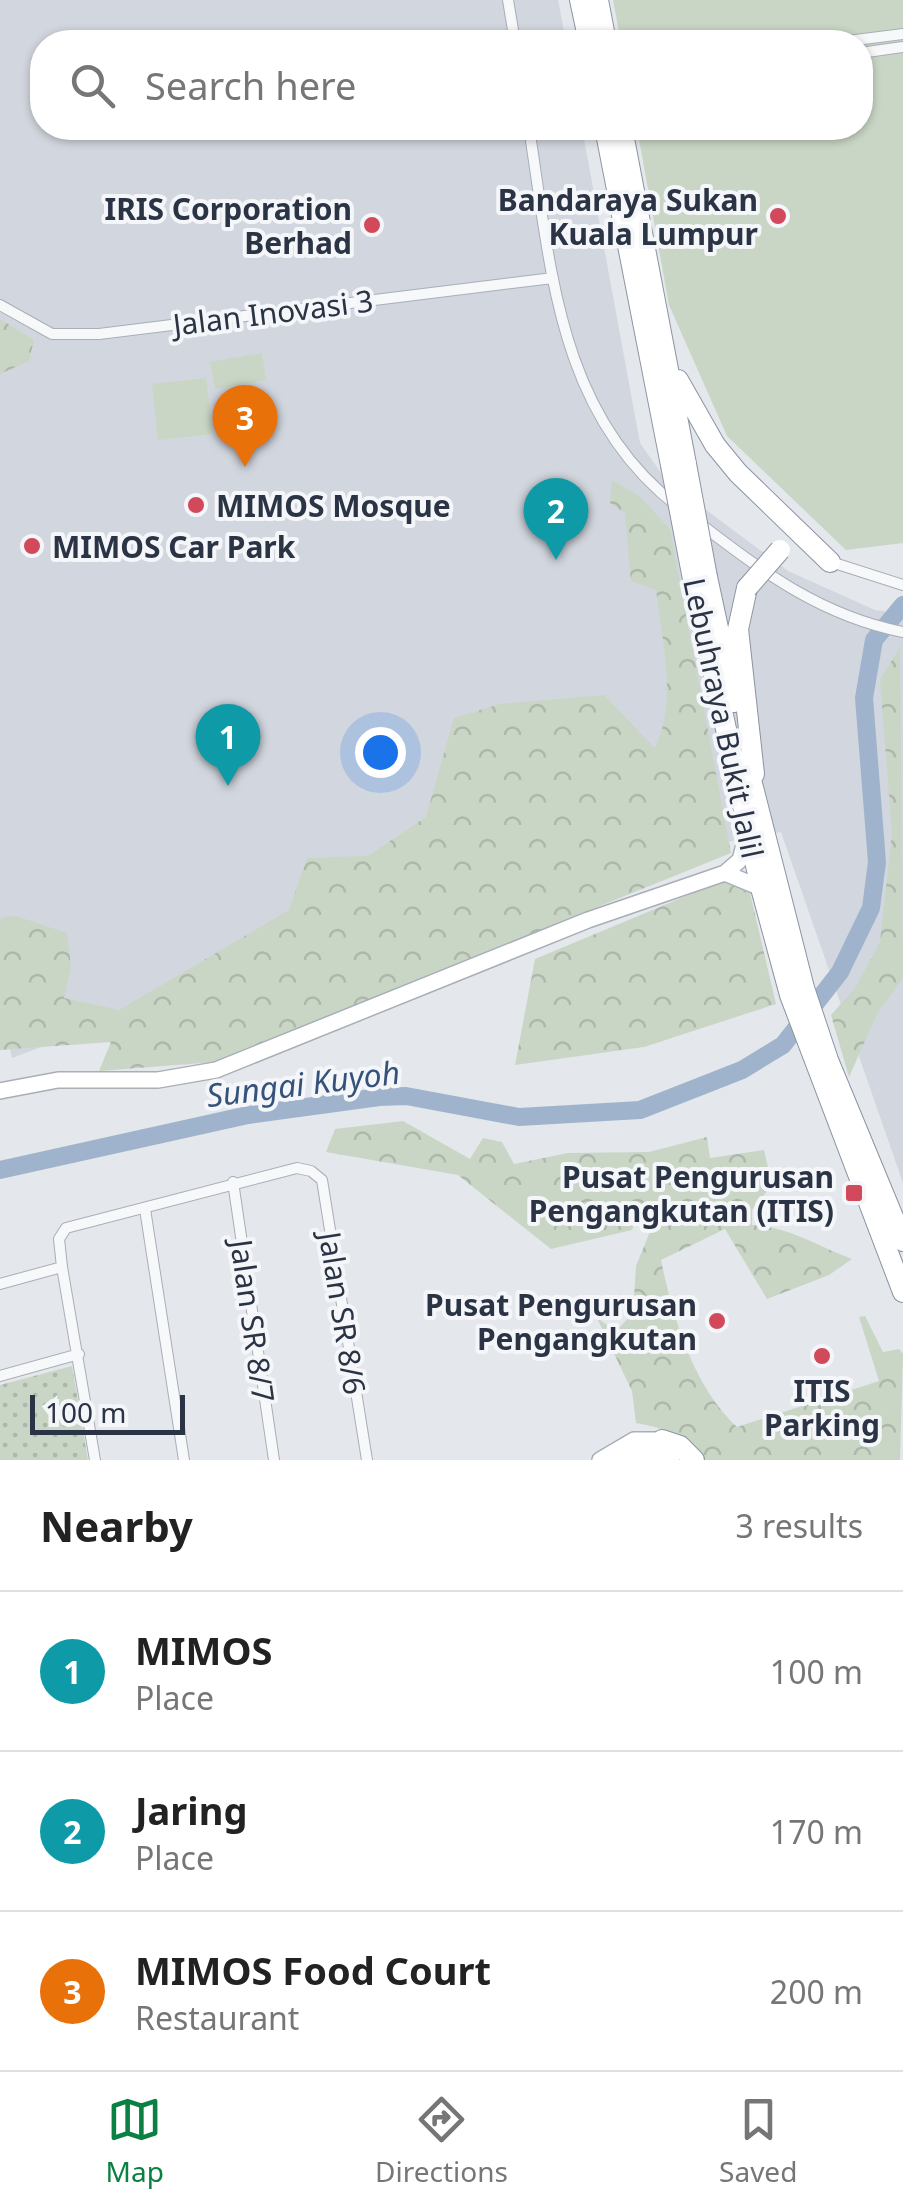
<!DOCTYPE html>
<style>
body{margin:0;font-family:"Noto Sans",sans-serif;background:#f2f2f2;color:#222}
.scale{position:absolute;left:30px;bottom:25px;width:155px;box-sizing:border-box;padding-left:10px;border:5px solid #2b3445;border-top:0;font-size:28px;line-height:35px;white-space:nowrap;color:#2b3445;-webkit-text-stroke:8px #f4f6f9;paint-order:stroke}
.you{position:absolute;left:380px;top:752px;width:35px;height:35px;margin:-25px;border:8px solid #fff;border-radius:50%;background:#1a73e8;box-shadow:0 0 0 15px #1a73e833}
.badge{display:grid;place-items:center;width:65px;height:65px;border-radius:50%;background:#0b8043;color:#fff;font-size:32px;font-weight:700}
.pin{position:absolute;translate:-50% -82px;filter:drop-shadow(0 2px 5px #0008)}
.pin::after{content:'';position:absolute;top:52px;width:35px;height:30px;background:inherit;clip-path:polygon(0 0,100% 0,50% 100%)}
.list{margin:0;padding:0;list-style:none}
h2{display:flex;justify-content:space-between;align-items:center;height:130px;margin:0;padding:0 40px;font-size:42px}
h2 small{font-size:32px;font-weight:400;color:#767676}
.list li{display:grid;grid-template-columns:65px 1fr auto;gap:30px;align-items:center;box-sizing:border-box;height:160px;padding:0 40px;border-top:2px solid #e0e0e0}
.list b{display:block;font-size:38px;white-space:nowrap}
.list p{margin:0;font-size:32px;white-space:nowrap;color:#767676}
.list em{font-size:32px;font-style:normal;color:#767676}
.icon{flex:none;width:55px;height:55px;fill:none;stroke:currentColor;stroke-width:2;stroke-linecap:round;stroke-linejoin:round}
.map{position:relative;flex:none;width:903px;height:1460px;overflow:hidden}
.search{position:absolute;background:#fff;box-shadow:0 2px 8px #0004;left:30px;right:30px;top:30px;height:110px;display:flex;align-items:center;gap:25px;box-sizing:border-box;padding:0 35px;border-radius:40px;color:#767676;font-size:38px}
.sheet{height:610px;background:#fff}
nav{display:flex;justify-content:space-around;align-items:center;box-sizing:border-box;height:140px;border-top:2px solid #e0e0e0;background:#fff;font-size:28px;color:#767676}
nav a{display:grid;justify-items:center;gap:5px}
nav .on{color:#0b8043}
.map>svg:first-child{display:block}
.built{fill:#d2d6de}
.grass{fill:#c9d6c5}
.forest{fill:url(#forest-crowns)}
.park{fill:url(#park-dots)}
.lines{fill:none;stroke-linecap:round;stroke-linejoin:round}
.river{stroke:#9fb4cc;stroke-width:18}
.street-casing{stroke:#a9aeb7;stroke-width:12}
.secondary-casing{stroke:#a9aeb7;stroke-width:18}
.highway-casing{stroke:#8b94a3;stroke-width:22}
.street{stroke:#f7f8fa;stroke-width:10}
.secondary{stroke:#fff;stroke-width:15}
.highway{stroke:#fff;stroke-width:20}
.highway-bridge-casing{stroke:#8b94a3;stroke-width:22;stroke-linecap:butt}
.highway-bridge{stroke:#fff;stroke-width:20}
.poi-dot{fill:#d1495b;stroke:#f4f6f9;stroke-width:4}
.labels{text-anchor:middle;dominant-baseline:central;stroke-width:8;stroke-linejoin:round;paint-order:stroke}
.poi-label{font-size:30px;font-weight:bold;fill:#2b3445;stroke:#f4f6f9;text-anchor:end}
.street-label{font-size:30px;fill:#2b3445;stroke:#f4f6f9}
.water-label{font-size:32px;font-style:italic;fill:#34527a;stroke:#f4f6f9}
</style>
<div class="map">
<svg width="903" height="1460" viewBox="0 0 903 1460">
<defs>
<pattern id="forest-crowns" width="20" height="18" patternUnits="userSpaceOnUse" patternTransform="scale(2.5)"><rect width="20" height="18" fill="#c9d6c5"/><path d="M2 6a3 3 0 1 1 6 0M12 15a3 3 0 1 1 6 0" fill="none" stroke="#adb8ab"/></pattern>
<pattern id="park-dots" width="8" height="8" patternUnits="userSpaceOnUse" patternTransform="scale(2.5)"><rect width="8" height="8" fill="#c9d6c5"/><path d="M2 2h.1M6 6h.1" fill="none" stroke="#adb8ab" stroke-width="1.8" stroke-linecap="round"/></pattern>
</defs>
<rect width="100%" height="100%" fill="#e4e7ec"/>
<!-- built -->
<path class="built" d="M 0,0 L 558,0 L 566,42 L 42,42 L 42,128 L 582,128 L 640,443 L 666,480 L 788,571 L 875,610 L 903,614 L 903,1183 L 781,832 L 700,847 L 210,983 L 12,1058 L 0,1004 Z"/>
<!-- grass -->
<path class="grass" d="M 613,0 L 903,0 L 903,543 L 846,550 L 727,436 L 669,305 L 637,128 L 860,128 L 860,42 L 621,42 Z
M 262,353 L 266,380 L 215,389 L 210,362 Z
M 206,378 L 213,434 L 158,440 L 152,384 Z"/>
<!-- forest -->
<path class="forest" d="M 0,319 L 34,340 L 29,361 L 0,374 Z
M 612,480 L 639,496 L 670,529 L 731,853 L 215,1062 L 99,1071 L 111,1042 L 0,1050 L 0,919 L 13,915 L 67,933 L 71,966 L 64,998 L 119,1010 L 289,910 L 307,858 L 368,856 L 426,817 L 454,718 L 500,704 L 604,695 L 655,748 C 678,700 662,641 656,590 L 631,581 L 625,513 L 610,503 Z
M 900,647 L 903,978 L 877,1014 L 849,1077 L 831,1015 L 855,988 L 880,942 L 892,833 L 880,680 Z
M 722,881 L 750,893 L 776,1004 L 644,1047 L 515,1065 L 535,959 Z
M 403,1121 L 470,1159 L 483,1138 L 502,1142 L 514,1164 L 568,1153 L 649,1152 L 707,1137 L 710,1158 L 764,1150 L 772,1185 L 752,1210 L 752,1225 C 787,1226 819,1247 852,1259 L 829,1275 L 767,1299 L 725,1229 L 661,1260 C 673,1318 693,1386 737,1427 L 879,1381 L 859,1317 L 865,1316 L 883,1352 L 899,1349 L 903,1354 L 900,1460 L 702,1460 C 685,1435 665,1428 636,1423 L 632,1391 L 597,1318 L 616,1331 L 633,1313 L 636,1266 L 656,1217 L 640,1206 L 632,1230 L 551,1249 L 458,1175 L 326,1152 L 335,1129 Z"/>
<!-- park -->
<path class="park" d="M 72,1366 L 88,1460 L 0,1460 L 0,1385 Z"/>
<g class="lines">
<!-- river -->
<path class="river" d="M 0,1170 L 248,1115 L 379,1097 L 406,1096 L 519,1117 L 640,1110 L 742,1070 L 783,1045 L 840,972 L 871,908 L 877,862 L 864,698 L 874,640 L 903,605"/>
<defs>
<path id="street" d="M 508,0 L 515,42
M 840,42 L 903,34
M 860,53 L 903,47
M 529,128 C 551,266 557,413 677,506
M 0,305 L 52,334 L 99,334 L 553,278
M 698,522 C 762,572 822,616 903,632
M 831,562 L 903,585
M 233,1182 L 274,1460
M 145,1209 L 184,1460
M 0,1284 L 62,1267
M 0,1376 L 79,1354
M 95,1460 L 62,1267 L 59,1239 L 66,1228 L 297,1168 L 311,1171 L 322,1180 L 367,1460"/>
<path id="secondary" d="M 725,873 L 761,888
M 0,1091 L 58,1080 L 158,1080 L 216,1070 L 588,920 L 725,873 L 740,860 L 747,834
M 600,1460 L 634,1440 L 662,1440"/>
<path id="highway" d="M 580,0 L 589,42
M 598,0 L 606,42
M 605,128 L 671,465
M 622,128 L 686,464
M 678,380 L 715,445 L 738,473 L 830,562
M 707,577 L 734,702
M 693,579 L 761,888 L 790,995 L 903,1292
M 747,588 L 738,629 L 754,774
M 746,760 L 804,988 L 828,1060 L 903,1241
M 662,1440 L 680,1446 L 694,1460
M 622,1460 L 646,1452 L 669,1460"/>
</defs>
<!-- street casing -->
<use href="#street" class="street-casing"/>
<!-- secondary casing -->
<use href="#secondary" class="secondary-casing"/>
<!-- highway casing -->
<use href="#highway" class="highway-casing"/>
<!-- street -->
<use href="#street" class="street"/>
<!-- secondary -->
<use href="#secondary" class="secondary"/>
<!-- highway -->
<use href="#highway" class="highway"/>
<defs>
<path id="highway-bridge" d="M 686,464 L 707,577
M 671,465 L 693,579
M 747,588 L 780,550"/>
</defs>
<!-- highway-bridge casing -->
<use href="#highway-bridge" class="highway-bridge-casing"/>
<!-- highway-bridge -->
<use href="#highway-bridge" class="highway-bridge"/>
</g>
<!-- markers -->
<g class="poi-dot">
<circle cx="778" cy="216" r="10"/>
<circle cx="372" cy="225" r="10"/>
<circle cx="196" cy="505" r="10"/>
<circle cx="32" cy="546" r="10"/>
<rect x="844" y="1183" width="20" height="20" rx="5"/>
<circle cx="717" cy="1321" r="10"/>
<circle cx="822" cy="1356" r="10"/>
</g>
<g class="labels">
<!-- poi labels -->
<g class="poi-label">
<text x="758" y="199">Bandaraya Sukan<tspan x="758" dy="34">Kuala Lumpur</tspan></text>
<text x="352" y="208">IRIS Corporation<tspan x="352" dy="34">Berhad</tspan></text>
<text x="216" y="505" text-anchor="start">MIMOS Mosque</text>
<text x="52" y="546" text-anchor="start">MIMOS Car Park</text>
<text x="834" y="1176">Pusat Pengurusan<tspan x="834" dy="34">Pengangkutan (ITIS)</tspan></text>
<text x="697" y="1304">Pusat Pengurusan<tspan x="697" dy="34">Pengangkutan</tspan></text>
<text x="822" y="1390" text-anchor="middle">ITIS<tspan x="822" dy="34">Parking</tspan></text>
</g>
<!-- street labels -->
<g class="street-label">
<text transform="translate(273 312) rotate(-7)">Jalan Inovasi 3</text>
<text transform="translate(724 718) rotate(78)">Lebuhraya Bukit Jalil</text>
<text transform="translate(343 1313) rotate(81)">Jalan SR 8/6</text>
<text transform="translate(253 1321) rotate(82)">Jalan SR 8/7</text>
</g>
<!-- water labels -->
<g class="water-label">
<text transform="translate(303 1083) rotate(-7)">Sungai Kuyoh</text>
</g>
</g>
</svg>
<div class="scale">100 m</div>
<div class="you"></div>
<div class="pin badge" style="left:228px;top:786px;background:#0f9aa8">1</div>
<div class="pin badge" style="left:556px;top:560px;background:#0f9aa8">2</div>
<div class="pin badge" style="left:245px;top:467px;background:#e8710a">3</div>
<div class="search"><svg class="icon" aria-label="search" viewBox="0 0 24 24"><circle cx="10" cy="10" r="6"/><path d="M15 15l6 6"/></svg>Search here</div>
</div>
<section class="sheet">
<h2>Nearby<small>3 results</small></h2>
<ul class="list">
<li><span class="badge" style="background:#0f9aa8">1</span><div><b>MIMOS</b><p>Place</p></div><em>100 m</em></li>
<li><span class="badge" style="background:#0f9aa8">2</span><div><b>Jaring</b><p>Place</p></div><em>170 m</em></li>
<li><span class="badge" style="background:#e8710a">3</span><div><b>MIMOS Food Court</b><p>Restaurant</p></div><em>200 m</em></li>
</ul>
</section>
<nav>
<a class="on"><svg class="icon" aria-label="map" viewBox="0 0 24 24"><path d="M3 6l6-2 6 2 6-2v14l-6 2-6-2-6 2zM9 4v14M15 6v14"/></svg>Map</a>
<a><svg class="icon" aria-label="directions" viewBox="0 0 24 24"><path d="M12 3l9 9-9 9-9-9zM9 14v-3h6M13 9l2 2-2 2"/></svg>Directions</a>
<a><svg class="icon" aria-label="saved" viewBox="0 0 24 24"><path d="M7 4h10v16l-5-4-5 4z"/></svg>Saved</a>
</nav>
